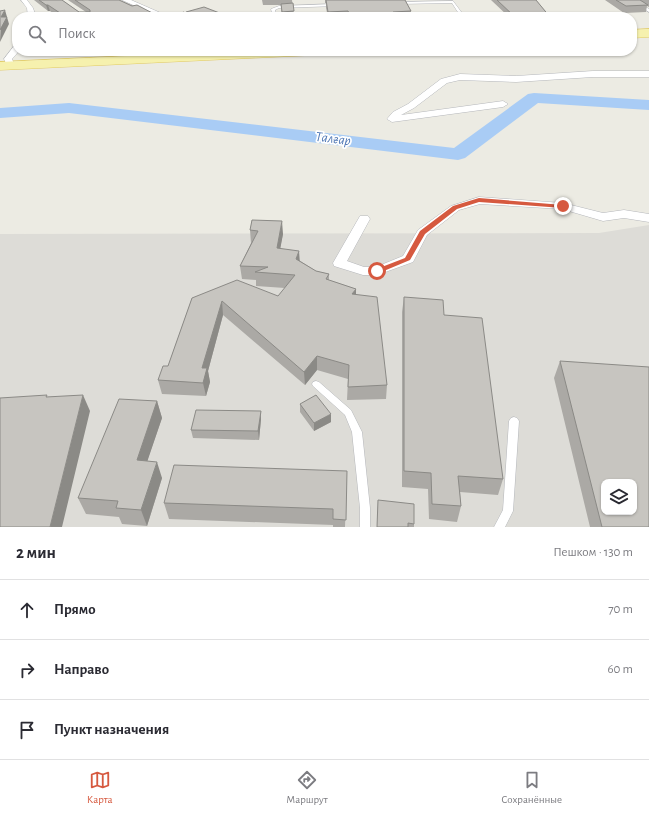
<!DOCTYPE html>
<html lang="ru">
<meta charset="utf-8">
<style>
body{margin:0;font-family:"Alegreya Sans",sans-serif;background:#f7f7f7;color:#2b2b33}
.controls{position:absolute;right:12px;bottom:12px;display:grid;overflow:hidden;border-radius:8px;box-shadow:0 1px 3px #0004}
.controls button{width:36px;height:36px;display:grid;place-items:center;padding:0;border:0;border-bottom:1px solid #e1e1e2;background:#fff;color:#2b2b33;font:20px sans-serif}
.stop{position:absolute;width:12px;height:12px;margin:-9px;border:3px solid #d6593f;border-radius:50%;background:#fff}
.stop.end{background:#d6593f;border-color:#fff;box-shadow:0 1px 4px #0008}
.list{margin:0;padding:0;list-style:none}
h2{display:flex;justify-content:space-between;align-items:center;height:52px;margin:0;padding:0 16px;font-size:17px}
h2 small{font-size:13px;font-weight:400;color:#7c7c81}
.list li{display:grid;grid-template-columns:26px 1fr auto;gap:12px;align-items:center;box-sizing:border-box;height:60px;padding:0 16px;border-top:1px solid #e1e1e2}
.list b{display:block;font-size:15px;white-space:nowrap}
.list em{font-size:13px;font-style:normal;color:#7c7c81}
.icon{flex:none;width:22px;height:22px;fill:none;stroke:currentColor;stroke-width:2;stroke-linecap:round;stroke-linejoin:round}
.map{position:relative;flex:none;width:649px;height:527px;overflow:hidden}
.search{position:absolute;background:#fff;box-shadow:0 1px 3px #0004;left:12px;right:12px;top:12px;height:44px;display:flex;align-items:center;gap:10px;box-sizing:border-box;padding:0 14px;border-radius:16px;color:#7c7c81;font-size:15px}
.sheet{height:232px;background:#fff}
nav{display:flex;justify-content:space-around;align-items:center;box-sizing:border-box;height:56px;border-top:1px solid #e1e1e2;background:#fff;font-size:11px;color:#7c7c81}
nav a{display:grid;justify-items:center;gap:2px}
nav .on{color:#d6593f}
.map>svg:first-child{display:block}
.industrial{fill:#dddcd7;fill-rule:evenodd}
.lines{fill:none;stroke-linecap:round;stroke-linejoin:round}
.river{fill:#a9ccf5;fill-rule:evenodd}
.lane-casing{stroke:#b5b7bb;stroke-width:1}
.street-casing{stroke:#b5b7bb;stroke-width:1}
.primary-casing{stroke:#e1cb66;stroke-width:1}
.lane{fill:#fff;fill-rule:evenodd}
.street{fill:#fff;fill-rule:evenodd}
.primary{fill:#f6f1ae;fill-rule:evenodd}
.wall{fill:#aba9a5}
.shaded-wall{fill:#8b8a86}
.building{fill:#c7c5c0;stroke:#8b8a86;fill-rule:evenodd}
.route{fill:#d6593f}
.labels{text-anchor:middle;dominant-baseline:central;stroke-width:3.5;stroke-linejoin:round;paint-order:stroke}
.far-water-label{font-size:14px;font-style:italic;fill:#4f77b5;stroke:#fff}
</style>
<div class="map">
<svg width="649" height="527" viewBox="0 0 649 527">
<rect width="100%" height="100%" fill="#ecebe3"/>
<!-- industrial -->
<path class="industrial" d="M 649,225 L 649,527 L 0,527 L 0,234 L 599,233 ZM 604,482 L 634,482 L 634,512 L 604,512 Z"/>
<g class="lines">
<!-- river -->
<path class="river" d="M 534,93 L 649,100 L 649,110 L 538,103 L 465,158 L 458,160 L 69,113 L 0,118 L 0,108 L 69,103 L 454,148 L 528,94 Z"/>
<defs>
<path id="lane" d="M 630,0 L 634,0 L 649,9 L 649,12 Z
M 453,1 L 465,17 L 461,17 L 452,3 L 398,4 L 396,3 L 398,2 Z
M 336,4 L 337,6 L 279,8 L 275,10 L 277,17 L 273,17 L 271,9 L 279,6 Z
M 316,381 L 319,382 L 351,410 L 362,432 L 370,508 L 370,527 L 360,527 L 360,508 L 352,432 L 345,415 L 313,386 L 312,384 L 313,382 Z
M 514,417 L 517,418 L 519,421 L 513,511 L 505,527 L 494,527 L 503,510 L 509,421 L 511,418 Z"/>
<path id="street" d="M 21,0 L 27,0 L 33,8 L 36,17 L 28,17 L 27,8 Z
M 122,0 L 131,0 L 170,17 L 160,17 Z
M 14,46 L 17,46 L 17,51 L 19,51 L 12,59 L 15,66 L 11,68 L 8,68 L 4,59 Z
M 143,51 L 151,51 L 151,62 L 145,62 Z
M 593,71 L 649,71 L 649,77 L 593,77 L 516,82 L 460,80 L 447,83 L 414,108 L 401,115 L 503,101 L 508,104 L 503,107 L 392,122 L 387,119 L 393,112 L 408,104 L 441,79 L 460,74 L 516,76 Z
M 479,197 L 563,203 L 603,213 L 624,210 L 649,214 L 649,222 L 624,218 L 603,221 L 562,209 L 480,204 L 459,210 L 427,235 L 413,262 L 377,275 L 363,275 L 334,266 L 333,263 L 360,216 L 368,216 L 370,219 L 347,261 L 364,267 L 376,267 L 403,256 L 418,230 L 451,206 Z"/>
<path id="primary" d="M 649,29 L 649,37 L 632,38 L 632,30 Z
M 234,51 L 321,51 L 319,54 L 315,55 L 0,70 L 0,62 Z"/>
</defs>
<!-- lane casing -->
<use href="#lane" class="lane-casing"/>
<!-- street casing -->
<use href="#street" class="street-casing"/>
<!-- primary casing -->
<use href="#primary" class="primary-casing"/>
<!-- lane -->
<use href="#lane" class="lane"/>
<!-- street -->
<use href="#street" class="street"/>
<!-- primary -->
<use href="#primary" class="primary"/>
</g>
<!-- wall -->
<path class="wall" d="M 34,0 L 62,0 L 79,12 L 86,12 L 68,0 L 119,0 L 160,17 L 59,17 L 50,11 L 48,11 Z
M 262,0 L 292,0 L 294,17 L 282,17 L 281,5 L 263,5 Z
M 325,0 L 405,0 L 411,11 L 410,17 L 328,17 L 326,8 L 326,3 L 325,3 Z
M 491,0 L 536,0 L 550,17 L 509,17 Z
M 605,0 L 649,0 L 649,7 L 647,6 L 646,12 L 624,13 Z
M 252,220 L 283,234 L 280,248 L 316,271 L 329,274 L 329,280 L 356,289 L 356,295 L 387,385 L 386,399 L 347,400 L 348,379 L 317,370 L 305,385 L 223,315 L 208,371 L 210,382 L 206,396 L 162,394 L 158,380 L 168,366 L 192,298 L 278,296 L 285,288 L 256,286 L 256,280 L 242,279 L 240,266 L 251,243 L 250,230 Z
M 404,297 L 444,315 L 503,479 L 498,495 L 460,492 L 461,506 L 457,522 L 429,519 L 428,489 L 402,487 L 402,312 Z
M 560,361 L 649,527 L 590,527 L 554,378 Z
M 157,401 L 162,418 L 147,461 L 162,478 L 147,526 L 122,524 L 119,517 L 86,514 L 78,498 Z
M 300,404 L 331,422 L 314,431 L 300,412 Z
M 261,411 L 261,419 L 259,440 L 193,438 L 191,430 Z
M 347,471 L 345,527 L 333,527 L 333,525 L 169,519 L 164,503 Z
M 378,500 L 414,524 L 414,527 L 377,527 Z"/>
<!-- shaded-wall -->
<path class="shaded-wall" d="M 46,5 L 48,5 L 50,11 L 48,11 Z
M 5,10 L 9,24 L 0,42 L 1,17 Z
M 282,221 L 283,234 L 278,261 L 277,248 Z
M 299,251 L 300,264 L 296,259 Z
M 356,289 L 356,303 L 352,294 Z
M 222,301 L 223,315 L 208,371 L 210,382 L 206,396 L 203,383 L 202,368 Z
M 317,356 L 317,370 L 305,385 L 304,372 Z
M 83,395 L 90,411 L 62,527 L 50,527 Z
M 157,401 L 162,418 L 142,477 L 137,460 Z
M 261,411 L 261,419 L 259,440 L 258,431 Z
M 331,414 L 331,422 L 314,431 L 314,423 Z
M 157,462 L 162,478 L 147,526 L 141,510 Z"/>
<!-- building -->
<path class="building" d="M 39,0 L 62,0 L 79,12 L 90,12 L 90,10 L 75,0 L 119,0 L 132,6 L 137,5 L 160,17 L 66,17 L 48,5 L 46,5 Z
M 326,0 L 405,0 L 411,11 L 393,12 L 394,15 L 351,17 L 348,11 L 328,12 Z
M 497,0 L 536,0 L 550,17 L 515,17 Z
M 616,0 L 640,0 L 648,5 L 626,6 Z
M 293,3 L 294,11 L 282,12 L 281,4 Z
M 204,7 L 230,17 L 168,17 L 184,12 L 184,16 L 186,12 Z
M 5,10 L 1,17 L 7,17 L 0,30 L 0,11 Z
M 252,220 L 282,221 L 277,248 L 299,251 L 296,259 L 316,271 L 329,274 L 326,279 L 356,289 L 352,294 L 377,297 L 387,385 L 348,387 L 349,365 L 317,356 L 304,372 L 222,301 L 202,368 L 207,368 L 203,383 L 158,380 L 163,366 L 168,366 L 192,298 L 237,280 L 278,296 L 295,275 L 255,272 L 268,267 L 240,266 L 258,231 L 250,230 Z
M 404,297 L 443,300 L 444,315 L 482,318 L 503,479 L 458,476 L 461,506 L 432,504 L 431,473 L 404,471 Z
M 560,361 L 649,367 L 649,527 L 602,527 ZM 604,482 L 634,482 L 634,512 L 604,512 Z
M 47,395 L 46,397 L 83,395 L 50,527 L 0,527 L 0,398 Z
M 316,395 L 331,414 L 314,423 L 300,404 Z
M 119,399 L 157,401 L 137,460 L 157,462 L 141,510 L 116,508 L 118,501 L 78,498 Z
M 196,410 L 261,411 L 258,431 L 191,430 Z
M 174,465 L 347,471 L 346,520 L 333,519 L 333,509 L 164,503 Z
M 378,500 L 414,504 L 414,524 L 408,523 L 408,527 L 377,527 Z"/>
<!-- route -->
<path class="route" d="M 479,198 L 563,205 L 566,206 L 563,208 L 479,202 L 457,209 L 425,234 L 410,260 L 379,273 L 374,273 L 374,270 L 405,258 L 420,231 L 453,206 Z"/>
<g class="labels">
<!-- far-water labels -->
<g class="far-water-label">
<text transform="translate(333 139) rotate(7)">Талғар</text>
</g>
</g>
</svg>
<div class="controls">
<button><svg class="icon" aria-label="layers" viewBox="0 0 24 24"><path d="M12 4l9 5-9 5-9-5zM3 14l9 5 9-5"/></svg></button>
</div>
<div class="stop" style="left:377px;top:271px"></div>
<div class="stop end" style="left:563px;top:206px"></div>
<div class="search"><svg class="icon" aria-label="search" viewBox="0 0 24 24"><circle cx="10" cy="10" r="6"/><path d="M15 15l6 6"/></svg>Поиск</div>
</div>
<section class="sheet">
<h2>2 мин<small>Пешком · 130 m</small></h2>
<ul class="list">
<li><svg class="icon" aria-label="ahead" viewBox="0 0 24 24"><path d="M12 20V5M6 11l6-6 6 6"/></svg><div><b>Прямо</b></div><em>70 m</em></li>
<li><svg class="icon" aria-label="right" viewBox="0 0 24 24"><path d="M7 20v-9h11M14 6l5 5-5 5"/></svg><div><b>Направо</b></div><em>60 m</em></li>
<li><svg class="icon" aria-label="arrive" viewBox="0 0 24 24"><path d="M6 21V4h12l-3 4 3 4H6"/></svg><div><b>Пункт назначения</b></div></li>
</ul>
</section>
<nav>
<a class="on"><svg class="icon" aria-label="map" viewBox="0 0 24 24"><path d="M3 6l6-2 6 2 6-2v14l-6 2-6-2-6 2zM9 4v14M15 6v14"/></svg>Карта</a>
<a><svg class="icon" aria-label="directions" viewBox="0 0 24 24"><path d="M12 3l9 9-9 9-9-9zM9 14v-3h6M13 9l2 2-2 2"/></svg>Маршрут</a>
<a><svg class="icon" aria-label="saved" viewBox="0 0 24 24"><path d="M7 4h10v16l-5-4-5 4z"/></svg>Сохранённые</a>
</nav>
